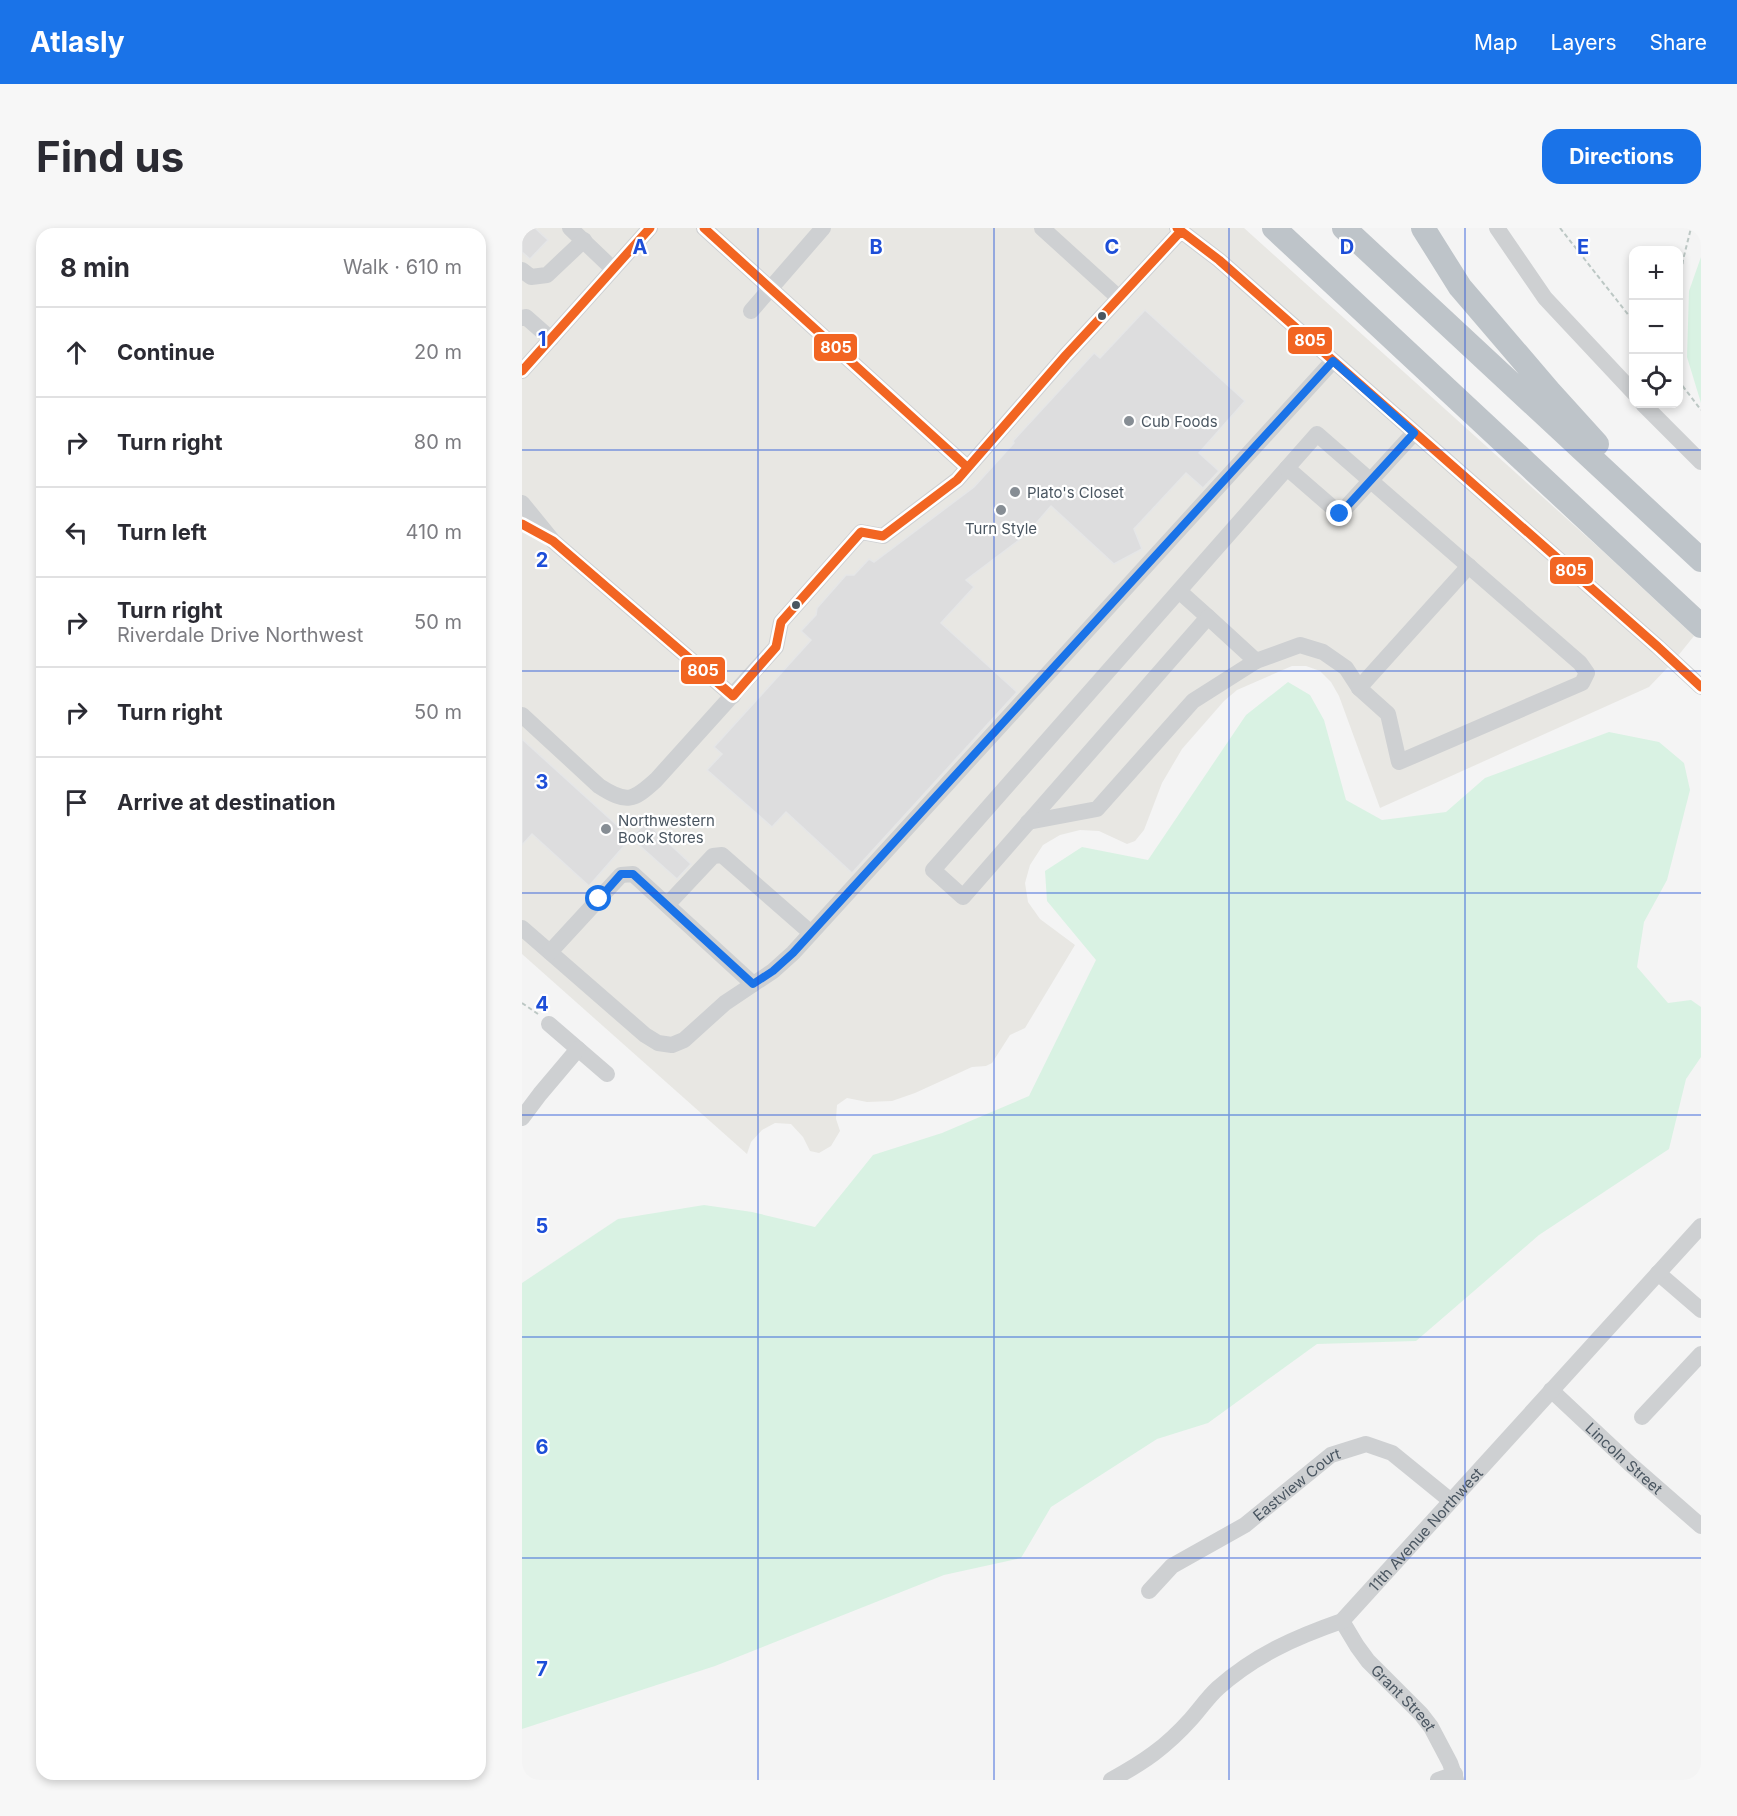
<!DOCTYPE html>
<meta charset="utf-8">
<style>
body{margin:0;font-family:Inter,sans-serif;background:#f7f7f7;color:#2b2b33}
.controls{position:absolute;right:18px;top:18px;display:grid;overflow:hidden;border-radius:12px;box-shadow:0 3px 9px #0003}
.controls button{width:54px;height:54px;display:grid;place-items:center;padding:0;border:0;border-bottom:2px solid #e1e1e2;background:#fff;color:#2b2b33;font:30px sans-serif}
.stop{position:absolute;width:18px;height:18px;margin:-14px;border:4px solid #1a73e8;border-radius:50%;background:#fff}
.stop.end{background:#1a73e8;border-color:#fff;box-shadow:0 2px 6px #0008}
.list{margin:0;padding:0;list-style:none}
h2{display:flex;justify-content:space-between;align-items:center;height:78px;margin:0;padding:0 24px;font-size:26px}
h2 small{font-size:20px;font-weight:400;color:#7c7c81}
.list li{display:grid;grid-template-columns:39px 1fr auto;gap:18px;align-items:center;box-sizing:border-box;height:90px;padding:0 24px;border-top:2px solid #e1e1e2}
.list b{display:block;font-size:22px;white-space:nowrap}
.list p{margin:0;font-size:20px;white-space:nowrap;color:#7c7c81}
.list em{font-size:20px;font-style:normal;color:#7c7c81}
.icon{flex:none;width:33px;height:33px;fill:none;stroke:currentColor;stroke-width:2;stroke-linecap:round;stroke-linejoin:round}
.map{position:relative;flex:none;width:1179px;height:1552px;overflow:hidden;border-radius:18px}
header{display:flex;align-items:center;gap:36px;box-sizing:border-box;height:84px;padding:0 30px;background:#1a73e8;color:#fff}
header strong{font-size:28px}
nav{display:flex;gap:33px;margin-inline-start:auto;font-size:21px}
.intro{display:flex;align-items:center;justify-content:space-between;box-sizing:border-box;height:144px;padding:0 36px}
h1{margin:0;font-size:42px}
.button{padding:15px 27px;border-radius:18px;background:#1a73e8;color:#fff;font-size:21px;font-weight:700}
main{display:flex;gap:36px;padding:0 36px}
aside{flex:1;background:#fff;border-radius:18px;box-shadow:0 3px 9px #0003}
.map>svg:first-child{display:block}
.commercial{fill:#e8e7e3}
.green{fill:#d9f2e3}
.building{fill:#ddddde;stroke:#e5e6e7;stroke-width:1.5}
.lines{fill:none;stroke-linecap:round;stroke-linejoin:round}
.path{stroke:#bcc7c4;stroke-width:2;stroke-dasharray:4.5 3;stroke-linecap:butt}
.minor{stroke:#ced0d2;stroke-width:16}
.highway{stroke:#bec4c9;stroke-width:24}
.bus-1-casing{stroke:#fff;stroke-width:14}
.bus-1{stroke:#f26522;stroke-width:9}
.route{stroke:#1a73e8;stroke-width:8}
.grid{fill:none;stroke:#1d4ed8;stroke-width:1.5;stroke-opacity:0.55}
.bus-dot{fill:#4a5661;stroke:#fff;stroke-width:2}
.poi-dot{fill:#868d94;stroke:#fff;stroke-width:2}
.labels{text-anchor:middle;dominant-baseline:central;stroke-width:4.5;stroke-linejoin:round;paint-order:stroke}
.poi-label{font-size:15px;fill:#4a5661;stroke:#fff;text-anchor:start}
.street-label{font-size:15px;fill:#4a5661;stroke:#fff}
.grid-label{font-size:20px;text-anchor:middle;font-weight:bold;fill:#1d4ed8;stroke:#fff;stroke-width:4.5;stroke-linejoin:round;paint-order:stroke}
.line-badge{stroke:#fff;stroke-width:2}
.badge-label{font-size:16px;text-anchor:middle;font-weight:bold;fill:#fff}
</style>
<header>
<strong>Atlasly</strong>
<nav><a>Map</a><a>Layers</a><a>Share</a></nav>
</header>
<div class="intro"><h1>Find us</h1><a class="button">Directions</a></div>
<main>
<aside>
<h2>8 min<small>Walk · 610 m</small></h2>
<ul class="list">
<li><svg class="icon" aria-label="ahead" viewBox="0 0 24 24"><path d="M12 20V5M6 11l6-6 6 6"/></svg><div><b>Continue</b></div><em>20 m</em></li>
<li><svg class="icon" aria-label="right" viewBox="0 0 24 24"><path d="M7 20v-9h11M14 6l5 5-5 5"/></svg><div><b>Turn right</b></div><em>80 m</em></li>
<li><svg class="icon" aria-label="left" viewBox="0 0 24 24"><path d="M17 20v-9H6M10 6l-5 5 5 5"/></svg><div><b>Turn left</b></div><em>410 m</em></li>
<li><svg class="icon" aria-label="right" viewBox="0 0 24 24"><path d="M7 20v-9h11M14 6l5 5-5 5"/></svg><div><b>Turn right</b><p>Riverdale Drive Northwest</p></div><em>50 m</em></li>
<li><svg class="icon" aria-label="right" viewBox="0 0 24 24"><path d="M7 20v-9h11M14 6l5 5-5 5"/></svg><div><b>Turn right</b></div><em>50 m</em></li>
<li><svg class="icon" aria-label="arrive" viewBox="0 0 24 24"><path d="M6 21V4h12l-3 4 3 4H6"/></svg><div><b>Arrive at destination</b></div></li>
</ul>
</aside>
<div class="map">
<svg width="1179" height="1552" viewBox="0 0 1179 1552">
<rect width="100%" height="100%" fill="#f4f4f4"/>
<!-- commercial -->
<path class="commercial" d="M 0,0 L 722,0 L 1084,326 L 1172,408 L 1151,434 L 1127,459 L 858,580 L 817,468 L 809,454 L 798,443 L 784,438 L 770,438 L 715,462 L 702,473 L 660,521 L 640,555 L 622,602 L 613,613 L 605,616 L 577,603 L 558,602 L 538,607 L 521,617 L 508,637 L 503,655 L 506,674 L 518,691 L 553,717 L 503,800 L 488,807 L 470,835 L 464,838 L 450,839 L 393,865 L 370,873 L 345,874 L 325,870 L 315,877 L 314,891 L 318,903 L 309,918 L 297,925 L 288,923 L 281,909 L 269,896 L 253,895 L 240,902 L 229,914 L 225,926 L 0,726 Z"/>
<!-- green -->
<path class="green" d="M 1179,29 L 1179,175 L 1165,129 L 1167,63 Z
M 766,454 L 788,467 L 802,492 L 824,572 L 860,592 L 924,584 L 963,550 L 1087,504 L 1137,514 L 1162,535 L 1168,562 L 1145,652 L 1122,694 L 1115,739 L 1146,775 L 1169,772 L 1179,779 L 1179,829 L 1164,851 L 1147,921 L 1017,1007 L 894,1113 L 795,1116 L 686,1195 L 635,1211 L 529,1279 L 499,1330 L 422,1347 L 193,1438 L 0,1501 L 0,1055 L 96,991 L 182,977 L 230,984 L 293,999 L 351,927 L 420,905 L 507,868 L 574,732 L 525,673 L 523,643 L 560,619 L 626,632 L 724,487 Z"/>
<!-- building -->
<path class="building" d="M 0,0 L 13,0 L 26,12 L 8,31 L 0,24 Z
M 623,82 L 723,173 L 677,225 L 697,243 L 681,260 L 664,245 L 612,301 L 620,321 L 592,336 L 529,278 L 504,307 L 444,352 L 452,359 L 419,395 L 495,464 L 330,645 L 264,584 L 250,599 L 185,542 L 200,526 L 192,519 L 289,412 L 279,403 L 294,387 L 295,380 L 324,347 L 332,347 L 347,331 L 352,334 L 452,259 L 492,215 L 491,213 L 572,125 L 578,130 Z
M 0,511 L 109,610 L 67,658 L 10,606 L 0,617 Z
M 124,594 L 169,636 L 155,651 L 109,610 Z"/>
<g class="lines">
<!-- path -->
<path class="path" d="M 1038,0 L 1112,94
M 1156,96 L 1157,63 L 1161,32 L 1169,0
M 1156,152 L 1179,182
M 0,775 L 16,786"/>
<!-- minor -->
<g class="minor">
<path d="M 48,0 L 91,41"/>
<path d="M 182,0 L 445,239"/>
<path d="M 520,0 L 597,70"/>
<path d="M 655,0 L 697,32 L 1136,419 L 1179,459"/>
<path d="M 975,0 L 1023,70 L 1112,165"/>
<path d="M 0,42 L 9,49 L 25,47 L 62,12"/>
<path d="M 229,83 L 301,0"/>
<path d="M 0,90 L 4,89 L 29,111"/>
<path d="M 0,143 L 128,0"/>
<path d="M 1121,176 L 1179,234"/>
<path d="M 0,275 L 31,313 L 211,468"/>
<path d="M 657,363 L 686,389 L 441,669 L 411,642 L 765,240"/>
<path d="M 734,433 L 778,417 L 801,424 L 824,440 L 837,460 L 866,486 L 877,534 L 1060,455 L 1065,445 L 1058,435 L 795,206 L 765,240 L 818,286 L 892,205"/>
<path d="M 837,460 L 947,338"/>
<path d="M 0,487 L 77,558 C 105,576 111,573 134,552 L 254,419 L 259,394 L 339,304 L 361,308 L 435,252 L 544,127 L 659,3"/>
<path d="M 506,594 L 575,581 L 671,473 L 734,433 L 686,389"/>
<path d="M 145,677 L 191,628 L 200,627 L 289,705"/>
<path d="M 0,700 L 123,807 L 136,815 L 150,817 L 162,812 L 203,775 L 251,743 L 271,725 L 811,133"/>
<path d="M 28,724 L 99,647 L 111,646 L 231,756"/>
<path d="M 27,796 L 85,846"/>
<path d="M 0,890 L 18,866 L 56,821"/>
<path d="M 1136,1045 L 1179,1082"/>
<path id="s1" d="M 1029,1162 L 1108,1236 L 1179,1298"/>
<path d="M 1120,1189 L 1179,1126"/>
<path id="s2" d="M 627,1363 L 650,1338 L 723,1297 L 809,1227 L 844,1216 L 870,1225 L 929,1273"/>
<path id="s3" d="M 820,1393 L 835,1418 L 846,1433 L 899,1486 L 909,1499 L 928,1535 L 934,1552"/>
<path id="s4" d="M 589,1552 C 622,1534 644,1519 669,1491 C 678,1481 686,1469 696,1460 C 733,1427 774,1409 820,1393 L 1179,998"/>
<path d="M 916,1552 L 933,1546"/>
</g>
<!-- highway -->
<path class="highway" d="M 752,0 L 1179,398
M 822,0 L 1179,332
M 901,0 L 938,59 L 1027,163 L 1075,216"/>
<defs>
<path id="bus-1" d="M 182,0 L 445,239
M 655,0 L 697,32 L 1136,419 L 1179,459
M 0,143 L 128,0
M 0,296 L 31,313 L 211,468 L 254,419 L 259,394 L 339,304 L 361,308 L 435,252 L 544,127 L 659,3"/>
</defs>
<!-- bus-1 casing -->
<use href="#bus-1" class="bus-1-casing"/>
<!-- bus-1 -->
<use href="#bus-1" class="bus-1"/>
</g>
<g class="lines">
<!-- route -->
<path class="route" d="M 77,671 L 99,646 L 111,646 L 231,756 L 251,743 L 271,725 L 811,133 L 892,205 L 818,286"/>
</g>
<!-- grid -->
<path class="grid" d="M 236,0 L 236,1552M 472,0 L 472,1552M 707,0 L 707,1552M 943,0 L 943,1552M 0,222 L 1179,222M 0,443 L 1179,443M 0,665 L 1179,665M 0,887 L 1179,887M 0,1109 L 1179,1109M 0,1330 L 1179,1330"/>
<!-- markers -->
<g class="bus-dot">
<circle cx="580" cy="88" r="5"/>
<circle cx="274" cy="377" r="5"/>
</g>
<g class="poi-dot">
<circle cx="607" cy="193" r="6"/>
<circle cx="493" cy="264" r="6"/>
<circle cx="479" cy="282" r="6"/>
<circle cx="84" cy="601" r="6"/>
</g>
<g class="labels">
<!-- poi labels -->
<g class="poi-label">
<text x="619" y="193">Cub Foods</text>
<text x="505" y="264">Plato's Closet</text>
<text x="479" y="300" text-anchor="middle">Turn Style</text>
<text x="96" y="592">Northwestern<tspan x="96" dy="17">Book Stores</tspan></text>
</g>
<!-- street labels -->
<g class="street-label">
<text stroke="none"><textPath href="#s1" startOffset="100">Lincoln Street</textPath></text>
<text stroke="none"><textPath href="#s2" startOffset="184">Eastview Court</textPath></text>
<text stroke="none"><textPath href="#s4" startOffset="408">11th Avenue Northwest</textPath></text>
<text stroke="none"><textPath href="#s3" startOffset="99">Grant Street</textPath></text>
</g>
</g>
<g class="grid-label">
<text x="118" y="26">A</text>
<text x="354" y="26">B</text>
<text x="590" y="26">C</text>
<text x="825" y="26">D</text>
<text x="1061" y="26">E</text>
<text x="20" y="118">1</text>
<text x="20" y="339">2</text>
<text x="20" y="561">3</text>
<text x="20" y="783">4</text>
<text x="20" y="1005">5</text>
<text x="20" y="1226">6</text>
<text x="20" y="1448">7</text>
</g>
<g class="line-badge">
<rect x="765" y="98" width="46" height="29" rx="6" fill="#f26522"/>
<rect x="291" y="105" width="45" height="29" rx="6" fill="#f26522"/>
<rect x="1027" y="328" width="45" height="29" rx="6" fill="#f26522"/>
<rect x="158" y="428" width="46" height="29" rx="6" fill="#f26522"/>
</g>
<g class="badge-label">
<text x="788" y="118">805</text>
<text x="314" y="125">805</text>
<text x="1049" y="348">805</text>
<text x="181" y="448">805</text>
</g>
</svg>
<div class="controls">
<button>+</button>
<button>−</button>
<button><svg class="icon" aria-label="locate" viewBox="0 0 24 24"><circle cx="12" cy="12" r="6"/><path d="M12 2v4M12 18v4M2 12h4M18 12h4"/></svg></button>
</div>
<div class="stop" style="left:77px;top:671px"></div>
<div class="stop end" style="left:818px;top:286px"></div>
</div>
</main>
